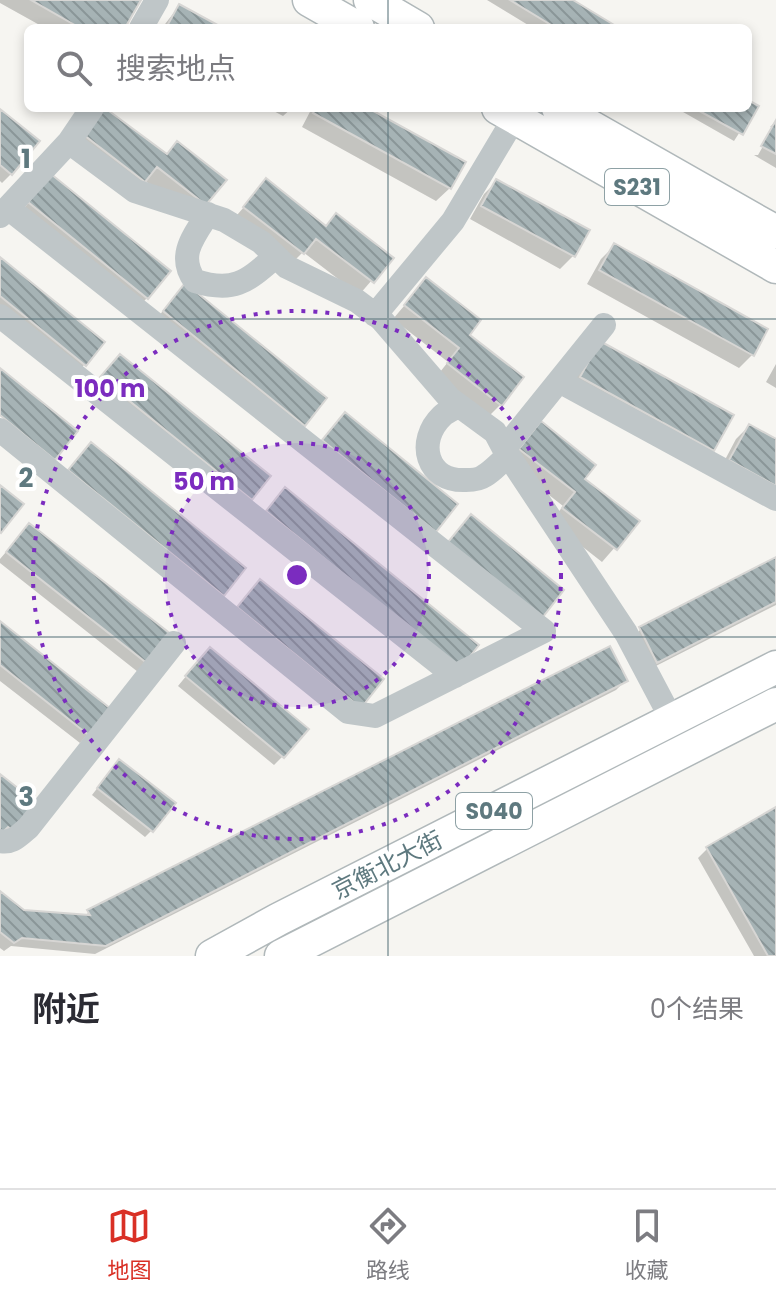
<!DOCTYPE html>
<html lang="zh">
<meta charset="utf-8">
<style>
body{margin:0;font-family:Poppins,"Noto Sans SC",sans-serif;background:#f7f7f7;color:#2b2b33}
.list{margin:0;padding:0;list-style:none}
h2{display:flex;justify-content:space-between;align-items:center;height:104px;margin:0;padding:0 32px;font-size:34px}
h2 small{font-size:26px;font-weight:400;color:#7c7c81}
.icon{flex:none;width:44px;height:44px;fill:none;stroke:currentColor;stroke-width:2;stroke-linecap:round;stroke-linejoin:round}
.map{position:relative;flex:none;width:776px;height:956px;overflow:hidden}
.search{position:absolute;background:#fff;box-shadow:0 4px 12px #0003;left:24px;right:24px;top:24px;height:88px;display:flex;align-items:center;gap:20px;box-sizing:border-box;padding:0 28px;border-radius:12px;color:#7c7c81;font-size:30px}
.sheet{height:232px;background:#fff}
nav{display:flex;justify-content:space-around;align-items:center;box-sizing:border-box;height:112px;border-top:2px solid #e1e1e2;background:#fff;font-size:22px;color:#7c7c81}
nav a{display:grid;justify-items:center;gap:4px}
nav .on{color:#d93025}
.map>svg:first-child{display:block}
.shadow{fill:#0003}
.building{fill:url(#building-back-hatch);stroke:#d7d6d4;stroke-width:2}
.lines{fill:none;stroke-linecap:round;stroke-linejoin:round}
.major-casing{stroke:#b0b8ba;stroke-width:35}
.minor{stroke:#bfc6c8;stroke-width:24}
.major{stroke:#fff;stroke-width:32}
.grid{fill:none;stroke:#5e797f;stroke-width:2;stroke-opacity:0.55}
.ring{fill:none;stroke:#7b2cbf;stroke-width:4;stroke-dasharray:4 8}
.labels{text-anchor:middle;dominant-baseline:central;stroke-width:8;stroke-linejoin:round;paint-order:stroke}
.shield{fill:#fff;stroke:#8ea1a5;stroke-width:2}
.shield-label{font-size:22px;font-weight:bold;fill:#5e797f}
.street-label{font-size:24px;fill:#5e797f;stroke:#fff}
.grid-label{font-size:26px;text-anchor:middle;font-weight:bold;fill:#5e797f;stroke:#fff;stroke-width:8;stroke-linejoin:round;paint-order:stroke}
.centre{fill:#7b2cbf;stroke:#fff;stroke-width:4}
.ring-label{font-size:24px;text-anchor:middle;font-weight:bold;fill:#7b2cbf;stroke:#fff;stroke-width:8;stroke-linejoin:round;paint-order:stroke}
</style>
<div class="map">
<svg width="776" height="956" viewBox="0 0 776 956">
<defs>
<pattern id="building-back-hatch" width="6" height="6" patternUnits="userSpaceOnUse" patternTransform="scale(2)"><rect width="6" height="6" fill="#a6b3b5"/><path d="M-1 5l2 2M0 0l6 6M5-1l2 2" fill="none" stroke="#8a9698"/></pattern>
</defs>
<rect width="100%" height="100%" fill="#f6f5f1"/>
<!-- shadow -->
<path class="shadow" d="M 0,0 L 139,0 L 123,28 L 45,28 L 0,3 Z
M 487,0 L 569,0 L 615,28 L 533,28 Z
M 179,6 L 219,28 L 162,28 Z
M 748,102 L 756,107 L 734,141 L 676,108 L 748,108 Z
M 268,108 L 292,108 L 283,116 Z
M 312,108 L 364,108 L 450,188 L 436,201 L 302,127 Z
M 107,109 L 166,155 L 205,204 L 192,217 L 144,180 L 130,194 L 72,149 Z
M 0,112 L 11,174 L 2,183 L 0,181 Z
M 776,121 L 776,168 L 754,155 L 758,155 L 774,127 L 770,127 Z
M 266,181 L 325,227 L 336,216 L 391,258 L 359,295 L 303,252 L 289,266 L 232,221 Z
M 497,181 L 587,231 L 573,256 L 560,269 L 470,219 L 484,194 Z
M 42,186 L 147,298 L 138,307 L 21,212 Z
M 614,246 L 752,355 L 739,368 L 587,284 L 601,259 Z
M 0,259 L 85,364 L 76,373 L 0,312 Z
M 426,280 L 467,335 L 500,405 L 487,418 L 436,377 L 448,362 L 393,319 Z
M 176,294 L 324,398 L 294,433 L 155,321 Z
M 587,356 L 712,450 L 699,463 L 569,390 Z
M 776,364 L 776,388 L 766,382 Z
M 111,365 L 250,499 L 242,508 L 93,387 Z
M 749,426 L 776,441 L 718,473 L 736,439 Z
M 528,437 L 637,522 L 602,562 L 551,522 L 563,506 L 508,463 Z
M 29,525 L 169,636 L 138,672 L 0,563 L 0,559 Z
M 776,560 L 776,605 L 648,670 L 632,638 L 641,629 Z
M 0,623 L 109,709 L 80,743 L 0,681 Z
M 201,658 L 283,756 L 274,765 L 178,686 Z
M 625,681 L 616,690 L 95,954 L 11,946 L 4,951 L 0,948 L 0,894 L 23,912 L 84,917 L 89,912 Z
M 113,768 L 152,830 L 145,837 L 92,795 Z
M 776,809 L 776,956 L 754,956 L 698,858 L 707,849 Z"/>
<!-- building -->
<path class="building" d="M 31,0 L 141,0 L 125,28 L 80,28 Z
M 510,0 L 573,0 L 619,28 L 556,28 Z
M 179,4 L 223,28 L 166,28 Z
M 748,100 L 759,106 L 743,135 L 694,108 L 748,108 Z
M 105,108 L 167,154 L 177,141 L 227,180 L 206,205 L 157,167 L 145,182 L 84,135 Z
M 316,108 L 368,108 L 466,162 L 451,189 L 313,113 Z
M 0,109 L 40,141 L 12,175 L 0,165 Z
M 776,120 L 776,154 L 761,146 Z
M 51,174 L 171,271 L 148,299 L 28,202 Z
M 266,178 L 326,226 L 336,213 L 394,258 L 374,283 L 316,239 L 304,254 L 243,207 Z
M 496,179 L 590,230 L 575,257 L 481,206 Z
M 614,243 L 768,329 L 754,356 L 599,270 Z
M 0,257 L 105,342 L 86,366 L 0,296 Z
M 426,277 L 481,320 L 470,335 L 524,377 L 502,406 L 447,363 L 459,348 L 404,305 Z
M 185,283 L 327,398 L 305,426 L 163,311 Z
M 600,341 L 734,415 L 714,451 L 580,377 Z
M 120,354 L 271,476 L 252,500 L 100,377 Z
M 0,368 L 78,431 L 55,460 L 0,415 Z
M 345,412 L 458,504 L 436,532 L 322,440 Z
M 541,421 L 596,465 L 585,479 L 640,521 L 617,550 L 562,508 L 575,492 L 519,449 Z
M 749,424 L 776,439 L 776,486 L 729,460 Z
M 91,442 L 246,568 L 224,596 L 68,470 Z
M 0,485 L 24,504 L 1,533 L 0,532 Z
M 285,487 L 479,645 L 460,669 L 266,511 Z
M 471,514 L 564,590 L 542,618 L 448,542 Z
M 29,523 L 172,635 L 148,664 L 6,552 Z
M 776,557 L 776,602 L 657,663 L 639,627 Z
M 260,579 L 384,679 L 361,708 L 237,607 Z
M 0,621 L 111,709 L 90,736 L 0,665 Z
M 610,646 L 628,681 L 106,946 L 22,938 L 14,943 L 0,932 L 0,891 L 24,910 L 90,915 L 87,910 Z
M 210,647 L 309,729 L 284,758 L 185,676 Z
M 119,759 L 176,803 L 153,832 L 97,788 Z
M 0,774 L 38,804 L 16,833 L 8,827 L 2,833 L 0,831 Z
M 776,807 L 776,956 L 768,956 L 706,847 Z"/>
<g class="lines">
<defs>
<path id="major" d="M 309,0 L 358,28
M 370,0 L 418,28
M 498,108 L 776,267
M 558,108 L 776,232
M 212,956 L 279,919 L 776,667
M 281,956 L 776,704"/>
</defs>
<!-- major casing -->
<use href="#major" class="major-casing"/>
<!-- minor -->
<path class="minor" d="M 141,28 L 157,0
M 69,142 L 135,191 L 224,220 L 261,242 L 287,267 L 357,301 L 381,319 L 450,399 L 495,432 L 504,449 L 626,633 L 672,720
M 208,214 C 193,237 177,256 195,281 C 234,293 246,282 275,257
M 0,216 L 69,142 L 92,108
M 375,315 L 453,221 L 515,117
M 0,316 L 455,676
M 559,381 L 776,499
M 458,406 C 453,409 446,412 442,416 C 416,441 426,482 466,480 C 472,480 480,479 484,476 C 493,471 500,462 508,456
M 0,430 L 348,712 L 375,716 L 544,631 L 8,208
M 504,449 L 604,325
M 0,841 C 12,844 19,835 28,828 L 174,643"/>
<!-- major -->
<use href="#major" class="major"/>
</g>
<!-- grid -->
<path class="grid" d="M 388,0 L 388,28M 388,108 L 388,956M 0,319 L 776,319M 0,637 L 776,637"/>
<!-- distance rings -->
<circle cx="297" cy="575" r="132" fill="#7b2cbf" fill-opacity=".12"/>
<g class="ring">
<circle cx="297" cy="575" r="132"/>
<circle cx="297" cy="575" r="264"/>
</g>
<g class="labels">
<!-- shield labels -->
<g class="shield">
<rect x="605" y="169" width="64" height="36" rx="6"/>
<rect x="456" y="793" width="76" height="36" rx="6"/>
</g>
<g class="shield-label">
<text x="637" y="187">S231</text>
<text x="494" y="811">S040</text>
</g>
<!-- street labels -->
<g class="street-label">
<text transform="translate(387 865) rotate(-27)">京衡北大街</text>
</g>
</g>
<g class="grid-label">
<text x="26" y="168">1</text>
<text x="26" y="487">2</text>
<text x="26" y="806">3</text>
</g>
<circle cx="297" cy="575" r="12" class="centre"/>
<g class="ring-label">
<text x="110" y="397">100 m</text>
<text x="204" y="490">50 m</text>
</g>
</svg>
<div class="search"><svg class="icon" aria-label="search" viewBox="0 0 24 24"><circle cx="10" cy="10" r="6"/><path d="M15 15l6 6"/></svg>搜索地点</div>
</div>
<section class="sheet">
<h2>附近<small>0个结果</small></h2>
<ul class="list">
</ul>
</section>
<nav>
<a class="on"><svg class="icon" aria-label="map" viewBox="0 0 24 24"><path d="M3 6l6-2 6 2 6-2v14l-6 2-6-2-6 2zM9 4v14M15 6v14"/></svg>地图</a>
<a><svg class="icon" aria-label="directions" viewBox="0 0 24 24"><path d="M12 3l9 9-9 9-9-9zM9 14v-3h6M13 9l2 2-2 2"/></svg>路线</a>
<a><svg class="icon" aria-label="saved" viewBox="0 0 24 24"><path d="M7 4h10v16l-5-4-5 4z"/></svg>收藏</a>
</nav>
